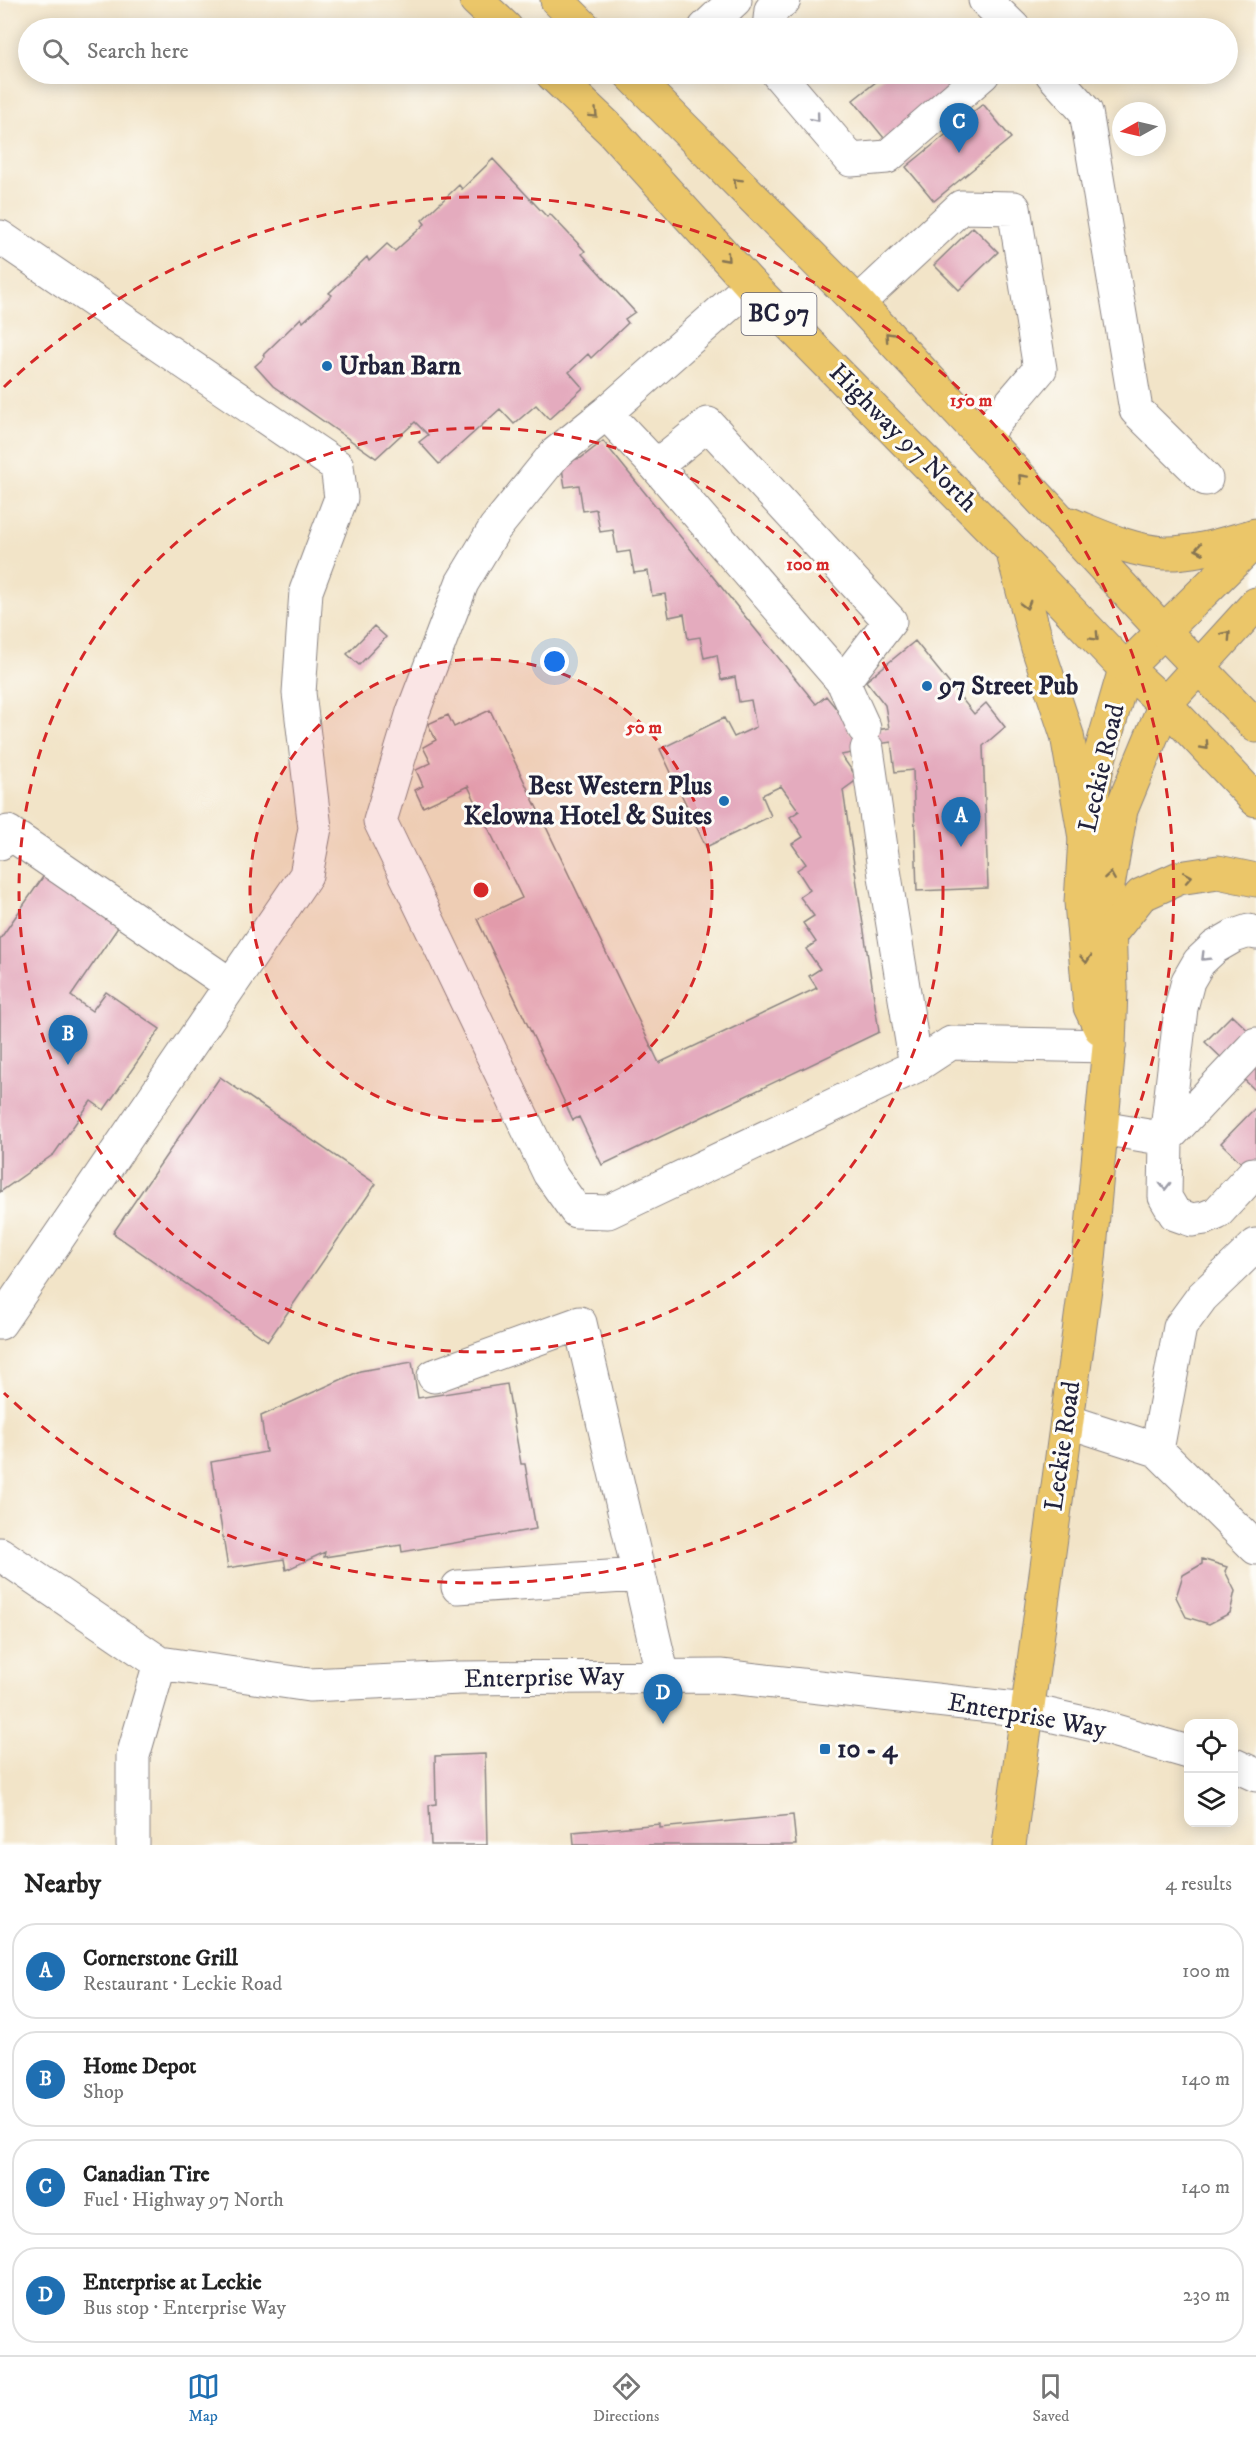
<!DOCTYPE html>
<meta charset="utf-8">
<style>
body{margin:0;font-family:"IM FELL DW Pica",serif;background:#f6f6f6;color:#222}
.controls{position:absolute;right:18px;bottom:18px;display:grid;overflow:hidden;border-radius:12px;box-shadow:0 3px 15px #0003}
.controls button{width:54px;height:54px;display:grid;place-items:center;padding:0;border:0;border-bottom:2px solid #e0e0e0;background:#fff;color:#222;font:30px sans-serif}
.compass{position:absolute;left:1112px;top:102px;width:54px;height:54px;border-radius:50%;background:#fff;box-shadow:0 3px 15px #0003;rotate:262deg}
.you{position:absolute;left:555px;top:662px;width:21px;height:21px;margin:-15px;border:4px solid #fff;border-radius:50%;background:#1a73e8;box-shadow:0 0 0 9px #1a73e833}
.badge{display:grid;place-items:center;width:39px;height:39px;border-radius:50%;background:#1f6fb2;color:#fff;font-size:20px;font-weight:700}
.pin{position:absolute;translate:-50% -50px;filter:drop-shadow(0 2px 3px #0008)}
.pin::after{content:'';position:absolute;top:32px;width:21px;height:18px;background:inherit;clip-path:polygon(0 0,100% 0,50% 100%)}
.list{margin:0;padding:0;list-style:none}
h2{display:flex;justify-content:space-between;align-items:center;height:78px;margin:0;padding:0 24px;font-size:26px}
h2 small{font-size:20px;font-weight:400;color:#767676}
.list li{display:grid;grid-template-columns:39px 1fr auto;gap:18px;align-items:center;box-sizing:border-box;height:96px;margin:0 12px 12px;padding:0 12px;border:2px solid #e0e0e0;border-radius:24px}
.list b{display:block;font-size:22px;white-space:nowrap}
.list p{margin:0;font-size:20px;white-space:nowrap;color:#767676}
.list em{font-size:20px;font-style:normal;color:#767676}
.icon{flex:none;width:33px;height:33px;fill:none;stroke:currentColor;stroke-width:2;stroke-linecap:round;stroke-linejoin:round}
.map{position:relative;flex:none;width:1256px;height:1845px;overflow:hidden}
.search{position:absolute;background:#fff;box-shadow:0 3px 15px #0003;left:18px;right:18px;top:18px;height:66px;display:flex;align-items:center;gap:15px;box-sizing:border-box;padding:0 21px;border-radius:33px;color:#767676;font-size:22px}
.sheet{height:510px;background:#fff}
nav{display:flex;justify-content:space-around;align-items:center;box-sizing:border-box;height:84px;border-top:2px solid #e0e0e0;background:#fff;font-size:16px;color:#767676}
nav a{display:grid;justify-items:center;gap:3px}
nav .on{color:#1f6fb2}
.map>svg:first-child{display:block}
.building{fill:#e4abbe}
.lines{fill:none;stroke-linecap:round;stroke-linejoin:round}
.minor-casing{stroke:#8a8382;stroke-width:35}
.major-casing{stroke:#8a8382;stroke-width:35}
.highway-casing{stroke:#8a8382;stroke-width:35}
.minor{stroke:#fff;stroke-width:33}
.major{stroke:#ebc669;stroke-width:33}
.highway{stroke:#ebc669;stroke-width:33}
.oneway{stroke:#867452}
.oneway2{stroke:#9c9ca7}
.ring{fill:none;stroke:#d62828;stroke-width:3;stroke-dasharray:10 8}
.poi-dot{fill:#1f6fb2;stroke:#fdfcf7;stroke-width:2}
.labels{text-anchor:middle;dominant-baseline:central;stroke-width:6;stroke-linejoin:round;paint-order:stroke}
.shield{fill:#fdfcf7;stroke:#646373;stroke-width:1.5}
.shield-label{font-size:24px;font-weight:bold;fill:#22223b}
.poi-label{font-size:26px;font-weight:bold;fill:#22223b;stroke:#fdfcf7;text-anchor:start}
.street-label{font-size:26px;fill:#22223b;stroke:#fdfcf7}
.centre{fill:#d62828;stroke:#fdfcf7;stroke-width:3}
.ring-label{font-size:18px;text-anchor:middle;font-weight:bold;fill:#d62828;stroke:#fdfcf7;stroke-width:6;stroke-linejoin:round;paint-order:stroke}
</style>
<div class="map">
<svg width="1256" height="1845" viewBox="0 0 1256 1845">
<rect width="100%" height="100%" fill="#fdfcf7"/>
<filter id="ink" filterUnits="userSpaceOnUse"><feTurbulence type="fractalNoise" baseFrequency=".0167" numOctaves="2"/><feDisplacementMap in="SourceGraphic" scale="12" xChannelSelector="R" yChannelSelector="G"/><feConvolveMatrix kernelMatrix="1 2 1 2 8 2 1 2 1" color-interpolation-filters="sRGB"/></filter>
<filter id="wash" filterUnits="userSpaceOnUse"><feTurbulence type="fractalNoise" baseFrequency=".008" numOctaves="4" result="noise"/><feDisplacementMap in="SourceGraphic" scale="24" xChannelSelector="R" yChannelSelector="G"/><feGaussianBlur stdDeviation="1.35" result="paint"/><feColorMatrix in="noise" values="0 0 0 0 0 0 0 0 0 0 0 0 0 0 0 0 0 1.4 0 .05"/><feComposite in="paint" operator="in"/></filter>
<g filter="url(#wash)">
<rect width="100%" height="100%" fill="#f2e4c8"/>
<g id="blocks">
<!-- building -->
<path class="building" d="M 886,74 L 973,74 L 888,143 L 853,100 Z
M 983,104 L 1011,138 L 934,201 L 906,167 Z
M 493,159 L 547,217 L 550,214 L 585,251 L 582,254 L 635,312 L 625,319 L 628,323 L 591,358 L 588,354 L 569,372 L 583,388 L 549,419 L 536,405 L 514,424 L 500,409 L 439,464 L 419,442 L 428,435 L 415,422 L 376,458 L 273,386 L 255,366 L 265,357 L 263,355 L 301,318 L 303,322 L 332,295 L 329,293 L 367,257 L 369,261 L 387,244 L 395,251 L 425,224 L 422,220 L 459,185 L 462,189 Z
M 973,227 L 998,252 L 959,290 L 934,265 Z
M 603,441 L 816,704 L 826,696 L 848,723 L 850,734 L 889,728 L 885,705 L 866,681 L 915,641 L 974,714 L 986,703 L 1005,727 L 983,746 L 988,888 L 917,891 L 913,770 L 895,772 L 891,742 L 851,748 L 852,753 L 841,755 L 858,779 L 843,790 L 879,1032 L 602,1165 L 579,1117 L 573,1120 L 477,919 L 522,898 L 468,786 L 423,807 L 415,790 L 423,786 L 416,770 L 431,763 L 423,747 L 436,740 L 428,724 L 448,715 L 454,727 L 490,710 L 659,1063 L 817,988 L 809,976 L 820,969 L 806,949 L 816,942 L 803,923 L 814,916 L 800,897 L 810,890 L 797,870 L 806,864 L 792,844 L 803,837 L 790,817 L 799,811 L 781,786 L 762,795 L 771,816 L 706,847 L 660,749 L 724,718 L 734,737 L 756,727 L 751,700 L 739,702 L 735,677 L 721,680 L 717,655 L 704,658 L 700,637 L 688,639 L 684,614 L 669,617 L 665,594 L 652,596 L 648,571 L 634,573 L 630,551 L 617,553 L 613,530 L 600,532 L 596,509 L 583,511 L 579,485 L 565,487 L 561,462 L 581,458 Z
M 374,626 L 386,637 L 359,665 L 347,654 Z
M 45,874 L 119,926 L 71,996 L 92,1011 L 106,992 L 160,1029 L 104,1110 L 91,1101 L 54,1154 L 0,1192 L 0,939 Z
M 1232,1015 L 1256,1038 L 1256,1091 L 1205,1042 Z
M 220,1077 L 376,1184 L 268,1341 L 113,1233 Z
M 1256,1107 L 1256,1177 L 1221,1143 Z
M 412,1362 L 418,1398 L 507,1384 L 521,1464 L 525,1464 L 536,1529 L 402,1552 L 401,1545 L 324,1557 L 325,1552 L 286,1570 L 284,1559 L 228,1568 L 211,1462 L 266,1452 L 261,1416 L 360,1371 Z
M 1202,1559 L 1227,1567 L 1225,1571 L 1235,1591 L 1230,1613 L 1209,1624 L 1186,1617 L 1176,1597 L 1183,1575 L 1202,1564 Z
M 485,1754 L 487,1845 L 431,1845 L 429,1805 L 436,1804 L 435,1756 Z
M 793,1815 L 796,1845 L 574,1845 L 573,1832 L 660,1824 L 660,1828 Z"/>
</g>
</g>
<g filter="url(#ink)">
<use href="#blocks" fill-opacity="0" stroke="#8a8382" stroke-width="1.5"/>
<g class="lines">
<defs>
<path id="minor" d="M 985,0 L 1014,28
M 705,28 L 735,0
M 769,28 L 771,10 L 784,0
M 778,74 L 851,160 L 887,157 L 983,74
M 1052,74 L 1086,112 L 1136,410 L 1206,479
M 0,237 L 337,466 L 341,498 L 306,591 L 299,693 L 315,828 L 306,875 L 0,1323
M 858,303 L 961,207 L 1014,208 L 1040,369 L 983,436
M 606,413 L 751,285
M 656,466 L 843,682
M 864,728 L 843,682 L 890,621 L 708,424 L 656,466 L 606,413 L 555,454 L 495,528 L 462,583 L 413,712 L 380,821 L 549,1173 L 576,1211 L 608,1212 L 916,1066 L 885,876 L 867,749
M 0,843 L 8,832 L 231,985
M 916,1066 L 951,1043 L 1109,1046
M 1101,1128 L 1166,1139 L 1256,1044
M 1253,1174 L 1217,1213 L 1205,1218 L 1192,1220 L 1175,1214 L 1165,1197 L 1166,1139 L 1181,1008 L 1188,981 L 1199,962 L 1215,947 L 1234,936 L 1249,931 L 1256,933
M 434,1376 L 580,1323 L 663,1677
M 1067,1421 L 1157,1450 L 1256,1548
M 1157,1450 L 1180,1327 L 1202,1297 L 1256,1245
M 0,1554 L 160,1663 L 309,1685 L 460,1678 L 721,1676 L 1027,1710 L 1102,1727 L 1188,1752
M 458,1587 L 639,1575
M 1234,1765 L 1256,1775
M 133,1845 L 133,1756 L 160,1663"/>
<path id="major" d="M 1100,1028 L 1090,1007 L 1081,902 L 1085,838 L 1097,766 L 1125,669 L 1256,540
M 1009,1845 L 1089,1259 L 1109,1046 L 1111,989 L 1108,886 L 1121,810 L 1165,704 L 1256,604"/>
<path id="highway" d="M 476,0 L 506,28
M 557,0 L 585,28
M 552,74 L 612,131 L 751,285 L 1011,549 L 1116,659 L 1165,704 L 1256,800
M 630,74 L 858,303 L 1154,621 L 1256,726
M 1070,524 C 1100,536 1131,551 1164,553 C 1195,554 1226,543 1256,535
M 1013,553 L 1038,648 L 1067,735 L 1085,838
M 1110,934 L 1141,895 L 1179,878 L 1218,872 L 1256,880"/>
</defs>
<!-- minor casing -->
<use href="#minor" class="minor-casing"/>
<!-- major casing -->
<use href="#major" class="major-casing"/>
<!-- highway casing -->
<use href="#highway" class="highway-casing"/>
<!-- minor -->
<use href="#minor" class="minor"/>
<!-- major -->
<use href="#major" class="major"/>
<!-- highway -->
<use href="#highway" class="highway"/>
</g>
<!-- one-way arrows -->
<defs><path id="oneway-chevron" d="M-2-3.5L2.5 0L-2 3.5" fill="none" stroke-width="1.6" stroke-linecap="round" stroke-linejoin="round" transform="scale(1.5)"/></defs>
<g class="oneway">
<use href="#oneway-chevron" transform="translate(594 114) rotate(44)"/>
<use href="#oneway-chevron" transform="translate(737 182) rotate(-135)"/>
<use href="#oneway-chevron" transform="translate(726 258) rotate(48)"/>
<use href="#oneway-chevron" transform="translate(889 336) rotate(-133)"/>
<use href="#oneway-chevron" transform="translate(1022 478) rotate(-133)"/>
<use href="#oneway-chevron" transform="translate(1199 549) rotate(170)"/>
<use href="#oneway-chevron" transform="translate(1026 605) rotate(75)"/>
<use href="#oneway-chevron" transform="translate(1227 635) rotate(-47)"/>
<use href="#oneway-chevron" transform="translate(1095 637) rotate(47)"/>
<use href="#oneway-chevron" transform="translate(1205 746) rotate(47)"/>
<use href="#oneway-chevron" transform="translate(1110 876) rotate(-81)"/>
<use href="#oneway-chevron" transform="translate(1188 877) rotate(-10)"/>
<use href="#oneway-chevron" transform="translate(1086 959) rotate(85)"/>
</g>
<g class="oneway2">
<use href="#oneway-chevron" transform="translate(816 118) rotate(50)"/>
<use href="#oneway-chevron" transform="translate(1205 957) rotate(135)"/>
<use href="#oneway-chevron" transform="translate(1165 1186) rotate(90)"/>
</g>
</g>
<!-- distance rings -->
<circle cx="481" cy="890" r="231" fill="#d62828" fill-opacity=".12"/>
<g class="ring">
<circle cx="481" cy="890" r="231"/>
<circle cx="481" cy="890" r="462"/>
<path d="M4 387A693 693 0 1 1 4 1393"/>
</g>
<!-- markers -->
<g class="poi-dot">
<circle cx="327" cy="366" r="6"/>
<circle cx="927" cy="686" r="6"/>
<circle cx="724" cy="801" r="6"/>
<rect x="819" y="1743" width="12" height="12" rx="3"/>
</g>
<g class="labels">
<!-- shield labels -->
<rect class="shield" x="741.5" y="293" width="75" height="42" rx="4.5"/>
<g class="shield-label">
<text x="779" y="314">BC 97</text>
</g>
<!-- poi labels -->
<g class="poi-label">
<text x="339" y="366">Urban Barn</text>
<text x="939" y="686">97 Street Pub</text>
<text x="712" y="786" text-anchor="end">Best Western Plus<tspan x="712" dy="30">Kelowna Hotel &amp; Suites</tspan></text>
<text x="837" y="1749">10 - 4</text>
</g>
<!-- street labels -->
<g class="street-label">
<text transform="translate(903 438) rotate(45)">Highway 97 North</text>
<text transform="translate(1102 768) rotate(-77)">Leckie Road</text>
<text transform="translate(1063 1446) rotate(-82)">Leckie Road</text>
<text transform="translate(544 1678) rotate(-1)">Enterprise Way</text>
<text transform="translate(1027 1716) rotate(10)">Enterprise Way</text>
</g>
</g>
<circle cx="481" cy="890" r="9" class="centre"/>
<g class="ring-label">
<text x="971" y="406">150 m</text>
<text x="808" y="570">100 m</text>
<text x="644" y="733">50 m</text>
</g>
</svg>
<div class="controls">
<button><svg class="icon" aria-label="locate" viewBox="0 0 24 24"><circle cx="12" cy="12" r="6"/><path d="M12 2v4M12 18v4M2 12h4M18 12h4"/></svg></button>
<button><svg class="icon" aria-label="layers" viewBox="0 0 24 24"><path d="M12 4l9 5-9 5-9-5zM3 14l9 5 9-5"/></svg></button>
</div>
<svg class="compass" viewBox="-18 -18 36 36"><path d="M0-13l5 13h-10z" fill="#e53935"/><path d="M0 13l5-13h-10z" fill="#767676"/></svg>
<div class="you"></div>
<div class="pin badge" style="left:961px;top:847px">A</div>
<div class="pin badge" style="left:68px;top:1065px">B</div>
<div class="pin badge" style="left:959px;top:153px">C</div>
<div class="pin badge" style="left:663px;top:1724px">D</div>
<div class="search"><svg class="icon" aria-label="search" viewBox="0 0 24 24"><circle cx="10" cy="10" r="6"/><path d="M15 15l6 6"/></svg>Search here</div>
</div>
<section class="sheet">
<h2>Nearby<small>4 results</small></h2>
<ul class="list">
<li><span class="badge">A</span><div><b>Cornerstone Grill</b><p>Restaurant · Leckie Road</p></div><em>100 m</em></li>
<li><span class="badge">B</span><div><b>Home Depot</b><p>Shop</p></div><em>140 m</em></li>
<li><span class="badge">C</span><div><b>Canadian Tire</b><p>Fuel · Highway 97 North</p></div><em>140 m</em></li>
<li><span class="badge">D</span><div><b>Enterprise at Leckie</b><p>Bus stop · Enterprise Way</p></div><em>230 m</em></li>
</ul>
</section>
<nav>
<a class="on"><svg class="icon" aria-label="map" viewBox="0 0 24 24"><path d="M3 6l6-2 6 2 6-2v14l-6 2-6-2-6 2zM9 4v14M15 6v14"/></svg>Map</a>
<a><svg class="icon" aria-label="directions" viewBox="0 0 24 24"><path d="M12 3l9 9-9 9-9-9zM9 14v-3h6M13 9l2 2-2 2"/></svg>Directions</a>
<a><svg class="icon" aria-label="saved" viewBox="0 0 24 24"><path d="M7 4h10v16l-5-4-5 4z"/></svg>Saved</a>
</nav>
